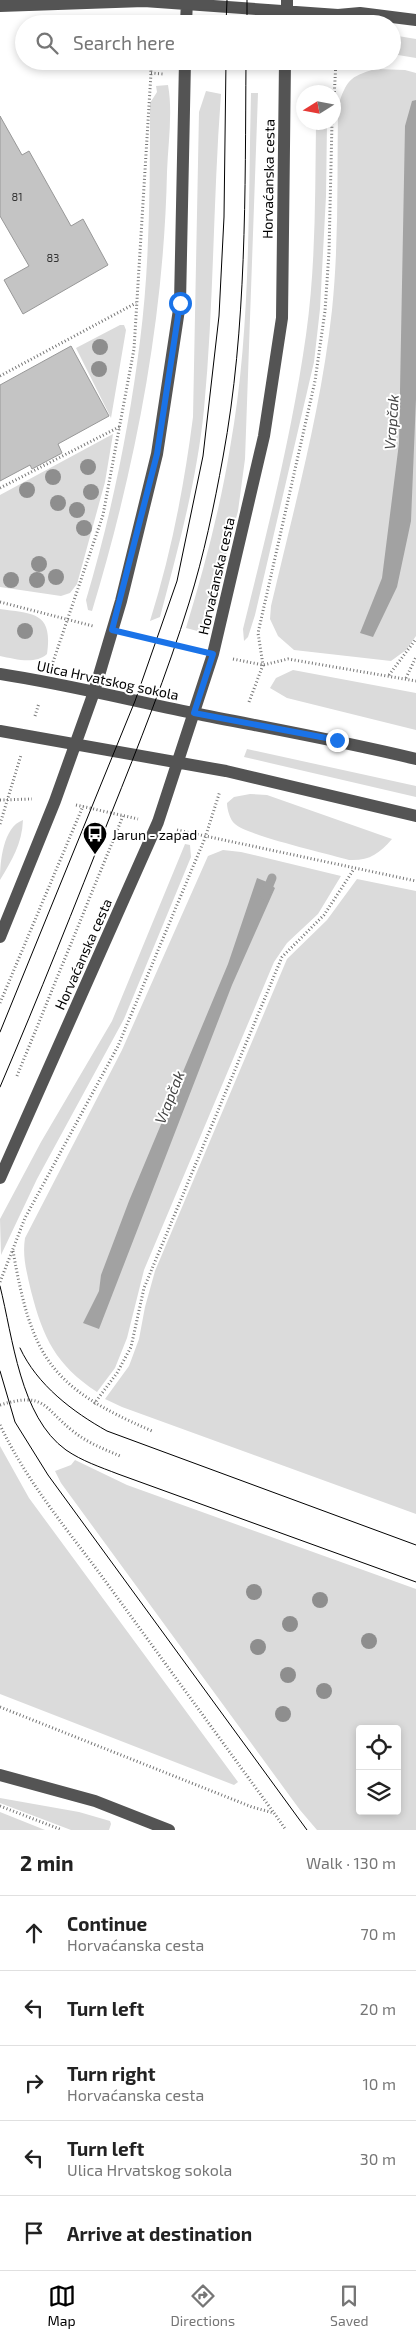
<!DOCTYPE html>
<meta charset="utf-8">
<style>
body{margin:0;font-family:"Exo 2",sans-serif;background:#f2f2f2;color:#222}
.controls{position:absolute;right:15px;bottom:15px;display:grid;overflow:hidden;border-radius:5px;box-shadow:0 2px 8px #0003}
.controls button{width:45px;height:45px;display:grid;place-items:center;padding:0;border:0;border-bottom:1px solid #e0e0e0;background:#fff;color:#222;font:25px sans-serif}
.compass{position:absolute;left:296px;top:85px;width:45px;height:45px;border-radius:50%;background:#fff;box-shadow:0 2px 8px #0003;rotate:259deg}
.stop{position:absolute;width:15px;height:15px;margin:-11px;border:4px solid #1a73e8;border-radius:50%;background:#fff}
.stop.end{background:#1a73e8;border-color:#fff;box-shadow:0 1px 5px #0008}
.list{margin:0;padding:0;list-style:none}
h2{display:flex;justify-content:space-between;align-items:center;height:65px;margin:0;padding:0 20px;font-size:21px}
h2 small{font-size:16px;font-weight:400;color:#767676}
.list li{display:grid;grid-template-columns:32px 1fr auto;gap:15px;align-items:center;box-sizing:border-box;height:75px;padding:0 20px;border-top:1px solid #e0e0e0}
.list b{display:block;font-size:19px;white-space:nowrap}
.list p{margin:0;font-size:16px;white-space:nowrap;color:#767676}
.list em{font-size:16px;font-style:normal;color:#767676}
.icon{flex:none;width:28px;height:28px;fill:none;stroke:currentColor;stroke-width:2;stroke-linecap:round;stroke-linejoin:round}
.map{position:relative;flex:none;width:416px;height:1830px;overflow:hidden}
.search{position:absolute;background:#fff;box-shadow:0 2px 8px #0003;left:15px;right:15px;top:15px;height:55px;display:flex;align-items:center;gap:12px;box-sizing:border-box;padding:0 18px;border-radius:28px;color:#767676;font-size:19px}
.sheet{height:440px;background:#fff}
nav{display:flex;justify-content:space-around;align-items:center;box-sizing:border-box;height:70px;border-top:1px solid #e0e0e0;background:#fff;font-size:14px;color:#767676}
nav a{display:grid;justify-items:center;gap:2px}
nav .on{color:#000}
.map>svg:first-child{display:block}
.green{fill:#dbdbdb;fill-rule:evenodd}
.water{fill:#a2a2a2}
.lines{fill:none;stroke-linecap:round;stroke-linejoin:round}
.stream{stroke:#a2a2a2;stroke-width:9}
.building{fill:#c4c4c4;stroke:#989898}
.path{stroke:#767676;stroke-width:3;stroke-dasharray:1 2.5;stroke-linecap:butt}
.minor{stroke:#545454;stroke-width:12}
.tram{stroke:#000;stroke-width:1}
.tree{fill:#8e8e8e}
.route{stroke:#1a73e8;stroke-width:6}
.labels{text-anchor:middle;dominant-baseline:central;stroke-width:4;stroke-linejoin:round;paint-order:stroke}
.number-label{font-size:11px;fill:#313131}
.street-label{font-size:14px;fill:#000;stroke:#fff}
.poi-label{font-size:14px;fill:#000;stroke:#fff;text-anchor:start}
.water-label{font-size:15px;font-style:italic;fill:#434343;stroke:#fff}
</style>
<div class="map">
<svg width="416" height="1830" viewBox="0 0 416 1830">
<rect width="100%" height="100%" fill="#fff"/>
<!-- green -->
<path class="green" d="M 392,35 L 416,39 L 416,58 L 392,54 Z
M 375,69 L 405,70 L 416,73 L 416,636 L 406,650 L 391,661 L 294,650 L 278,636 L 270,619 L 271,606 C 294,508 321,410 332,310 C 339,242 337,174 338,106 C 347,80 349,77 375,69 Z
M 168,85 C 173,112 168,144 167,172 C 164,320 135,469 92,611 L 88,610 L 86,600 C 111,516 129,429 140,341 C 150,263 150,182 150,103 L 157,92 L 156,86 Z
M 206,91 L 221,94 C 213,199 214,304 204,409 C 197,480 178,549 160,617 L 150,621 C 171,554 184,487 193,417 L 199,112 Z
M 251,93 L 258,93 L 245,459 L 238,511 L 205,633 L 186,628 C 204,569 220,509 230,448 C 251,332 248,211 251,93 Z
M 316,123 L 327,123 L 326,196 L 320,309 L 314,362 L 255,615 L 248,637 L 244,641 L 243,629 C 267,532 292,434 306,335 C 316,264 315,194 316,123 Z
M 120,325 L 124,325 L 126,330 L 111,418 L 76,348 Z
M 113,434 L 105,482 L 77,584 L 70,593 L 61,596 L 0,587 L 0,495 Z
M 0,609 C 34,614 53,612 47,654 C 35,665 15,659 0,656 Z
M 293,670 L 416,693 L 416,730 L 287,698 L 270,688 L 276,678 Z
M 247,749 L 416,786 L 416,797 L 244,757 Z
M 250,794 L 267,795 L 392,839 C 379,854 369,861 349,860 C 328,854 246,835 235,824 C 230,820 227,809 227,803 L 234,797 Z
M 23,820 C 22,844 12,860 0,880 C 0,862 3,827 23,820 Z
M 185,844 L 190,845 L 191,857 L 124,1019 L 37,1179 L 1,1255 L 0,1219 L 41,1142 L 112,1021 Z
M 223,850 L 241,852 L 341,876 L 318,914 L 287,943 L 274,962 L 144,1270 L 127,1338 L 115,1368 L 97,1392 C 56,1365 43,1338 31,1291 C 27,1273 22,1257 25,1238 L 122,1050 L 208,856 Z
M 357,879 L 416,891 L 416,1514 L 122,1407 L 105,1399 L 129,1366 L 139,1339 L 145,1307 L 155,1271 L 287,959 L 327,920 Z
M 0,1446 L 29,1498 L 238,1782 L 234,1785 L 0,1694 Z
M 75,1460 L 127,1485 L 416,1589 L 416,1830 L 317,1830 L 300,1810 L 61,1483 L 55,1471 L 71,1465 ZM 360,1729 L 397,1729 L 397,1811 L 360,1811 Z
M 0,1798 L 79,1812 L 110,1821 L 111,1824 L 109,1830 L 71,1830 L 0,1803 Z
M 0,1812 L 45,1830 L 0,1830 Z"/>
<!-- water -->
<path class="water" d="M 416,100 L 416,399 L 411,521 L 397,587 L 373,637 L 360,633 L 382,578 L 399,443 L 405,126 L 412,101 Z
M 257,878 L 267,882 L 275,888 L 232,985 L 99,1329 L 83,1323 L 99,1291 L 101,1275 L 129,1201 L 228,964 Z"/>
<g class="lines">
<!-- stream -->
<path class="stream" d="M 265,895 L 272,878"/>
</g>
<!-- building -->
<path class="building" d="M 0,116 L 22,155 L 29,151 L 71,226 L 83,219 L 108,265 L 23,314 L 4,280 L 29,266 L 0,216 Z
M 71,346 L 109,416 L 58,444 L 62,453 L 32,469 L 30,465 L 0,481 L 0,385 Z"/>
<g class="lines">
<!-- path -->
<path class="path" d="M 151,73 L 163,74
M 334,99 L 336,61
M 0,376 L 136,303
M 0,488 L 121,426
M 0,602 L 93,626
M 133,635 L 193,649
M 233,659 L 263,665 L 288,659 L 416,681
M 53,662 L 103,515 L 134,349 L 151,73 L 150,61
M 389,675 L 416,639
M 406,678 L 416,657
M 249,702 L 263,665 L 258,633 L 315,381 L 325,311 L 329,252 L 332,122
M 35,716 L 39,703
M 0,800 L 32,799
M 76,805 L 138,819
M 0,824 L 21,755
M 177,830 L 416,881
M 0,1003 L 83,806
M 17,1076 L 123,816
M 13,1251 C 32,1358 50,1387 152,1431
M 0,1282 L 25,1218 L 118,1046 L 205,838 L 220,791
M 94,1404 L 117,1373 L 131,1347 L 144,1288 L 282,957 L 324,915 L 354,869
M 0,1405 C 46,1391 43,1408 74,1432 C 88,1443 104,1449 120,1456
M 0,1425 C 28,1484 68,1530 106,1582 C 162,1659 218,1736 274,1813
M 0,1707 L 252,1807 L 274,1813 L 286,1830
M 0,1806 L 62,1830"/>
<!-- minor -->
<path class="minor" d="M 0,6 L 144,1 L 338,15 L 360,13 L 416,20
M 186,24 L 187,0
M 287,24 L 287,0
M 0,674 C 65,684 129,700 193,713 C 268,728 342,741 416,759
M 0,731 L 226,771 L 416,816
M 0,937 L 55,801 L 94,692 L 121,601 L 157,454 L 180,303 L 185,61
M 0,1178 L 158,822 L 213,654 L 264,436 L 282,318 L 285,61
M 0,1775 L 95,1801 L 169,1830"/>
<!-- tram -->
<path class="tram" d="M 226,24 L 227,0
M 247,24 L 247,0
M 0,1032 L 135,701 L 177,581 L 203,456 L 219,316 L 224,217 L 226,61
M 0,1087 C 39,996 75,905 111,814 C 139,744 167,674 189,603 C 204,555 214,506 223,457 C 247,327 245,192 246,61
M 0,1286 C 13,1338 20,1417 66,1450 C 82,1461 100,1467 118,1474 L 416,1582
M 20,1348 C 37,1385 73,1412 107,1431 L 416,1545
M 0,1371 L 15,1422 L 48,1475 L 307,1830"/>
</g>
<!-- trees -->
<g class="tree">
<circle cx="100" cy="347" r="8"/>
<circle cx="99" cy="369" r="8"/>
<circle cx="88" cy="467" r="8"/>
<circle cx="53" cy="477" r="8"/>
<circle cx="27" cy="490" r="8"/>
<circle cx="91" cy="492" r="8"/>
<circle cx="58" cy="503" r="8"/>
<circle cx="77" cy="510" r="8"/>
<circle cx="84" cy="528" r="8"/>
<circle cx="39" cy="564" r="8"/>
<circle cx="56" cy="577" r="8"/>
<circle cx="11" cy="580" r="8"/>
<circle cx="37" cy="580" r="8"/>
<circle cx="25" cy="631" r="8"/>
<circle cx="254" cy="1592" r="8"/>
<circle cx="320" cy="1600" r="8"/>
<circle cx="290" cy="1624" r="8"/>
<circle cx="369" cy="1641" r="8"/>
<circle cx="258" cy="1647" r="8"/>
<circle cx="288" cy="1675" r="8"/>
<circle cx="324" cy="1691" r="8"/>
<circle cx="283" cy="1714" r="8"/>
</g>
<g class="lines">
<!-- route -->
<path class="route" d="M 180,303 L 157,454 L 112,630 L 213,654 L 194,713 L 337,740"/>
</g>
<!-- icons -->
<defs>
<symbol id="bus-pin" viewBox="-11 -11 22 30"><path d="M0 17L-7.5 6A9.5 9.5 0 1 1 7.5 6Z" fill="#000" stroke="#fff"/><path d="M-5-6H5V4H4V6H2V4H-2V6H-4V4H-5ZM-3.5-4V0h7V-4ZM-3.5 1.2v1.5H-2V1.2ZM2 1.2v1.5H3.5V1.2Z" fill="#fff"/></symbol>
</defs>
<g fill-rule="evenodd">
<use href="#bus-pin" x="81" y="820" width="28" height="38"/>
</g>
<g class="labels">
<!-- number labels -->
<g class="number-label">
<text x="17" y="196">81</text>
<text x="53" y="257">83</text>
</g>
<!-- street labels -->
<g class="street-label">
<text transform="translate(268 179) rotate(-89)">Horvaćanska cesta</text>
<text transform="translate(216 576) rotate(-77)">Horvaćanska cesta</text>
<text transform="translate(108 680) rotate(12)">Ulica Hrvatskog sokola</text>
<text transform="translate(83 954) rotate(-66)">Horvaćanska cesta</text>
</g>
<!-- poi labels -->
<g class="poi-label">
<text x="112" y="834">Jarun - zapad</text>
</g>
<!-- water labels -->
<g class="water-label">
<text transform="translate(391 422) rotate(-86)">Vrapčak</text>
<text transform="translate(169 1097) rotate(-68)">Vrapčak</text>
</g>
</g>
</svg>
<div class="controls">
<button><svg class="icon" aria-label="locate" viewBox="0 0 24 24"><circle cx="12" cy="12" r="6"/><path d="M12 2v4M12 18v4M2 12h4M18 12h4"/></svg></button>
<button><svg class="icon" aria-label="layers" viewBox="0 0 24 24"><path d="M12 4l9 5-9 5-9-5zM3 14l9 5 9-5"/></svg></button>
</div>
<svg class="compass" viewBox="-18 -18 36 36"><path d="M0-13l5 13h-10z" fill="#e53935"/><path d="M0 13l5-13h-10z" fill="#767676"/></svg>
<div class="stop" style="left:180px;top:303px"></div>
<div class="stop end" style="left:337px;top:740px"></div>
<div class="search"><svg class="icon" aria-label="search" viewBox="0 0 24 24"><circle cx="10" cy="10" r="6"/><path d="M15 15l6 6"/></svg>Search here</div>
</div>
<section class="sheet">
<h2>2 min<small>Walk · 130 m</small></h2>
<ul class="list">
<li><svg class="icon" aria-label="ahead" viewBox="0 0 24 24"><path d="M12 20V5M6 11l6-6 6 6"/></svg><div><b>Continue</b><p>Horvaćanska cesta</p></div><em>70 m</em></li>
<li><svg class="icon" aria-label="left" viewBox="0 0 24 24"><path d="M17 20v-9H6M10 6l-5 5 5 5"/></svg><div><b>Turn left</b></div><em>20 m</em></li>
<li><svg class="icon" aria-label="right" viewBox="0 0 24 24"><path d="M7 20v-9h11M14 6l5 5-5 5"/></svg><div><b>Turn right</b><p>Horvaćanska cesta</p></div><em>10 m</em></li>
<li><svg class="icon" aria-label="left" viewBox="0 0 24 24"><path d="M17 20v-9H6M10 6l-5 5 5 5"/></svg><div><b>Turn left</b><p>Ulica Hrvatskog sokola</p></div><em>30 m</em></li>
<li><svg class="icon" aria-label="arrive" viewBox="0 0 24 24"><path d="M6 21V4h12l-3 4 3 4H6"/></svg><div><b>Arrive at destination</b></div></li>
</ul>
</section>
<nav>
<a class="on"><svg class="icon" aria-label="map" viewBox="0 0 24 24"><path d="M3 6l6-2 6 2 6-2v14l-6 2-6-2-6 2zM9 4v14M15 6v14"/></svg>Map</a>
<a><svg class="icon" aria-label="directions" viewBox="0 0 24 24"><path d="M12 3l9 9-9 9-9-9zM9 14v-3h6M13 9l2 2-2 2"/></svg>Directions</a>
<a><svg class="icon" aria-label="saved" viewBox="0 0 24 24"><path d="M7 4h10v16l-5-4-5 4z"/></svg>Saved</a>
</nav>
